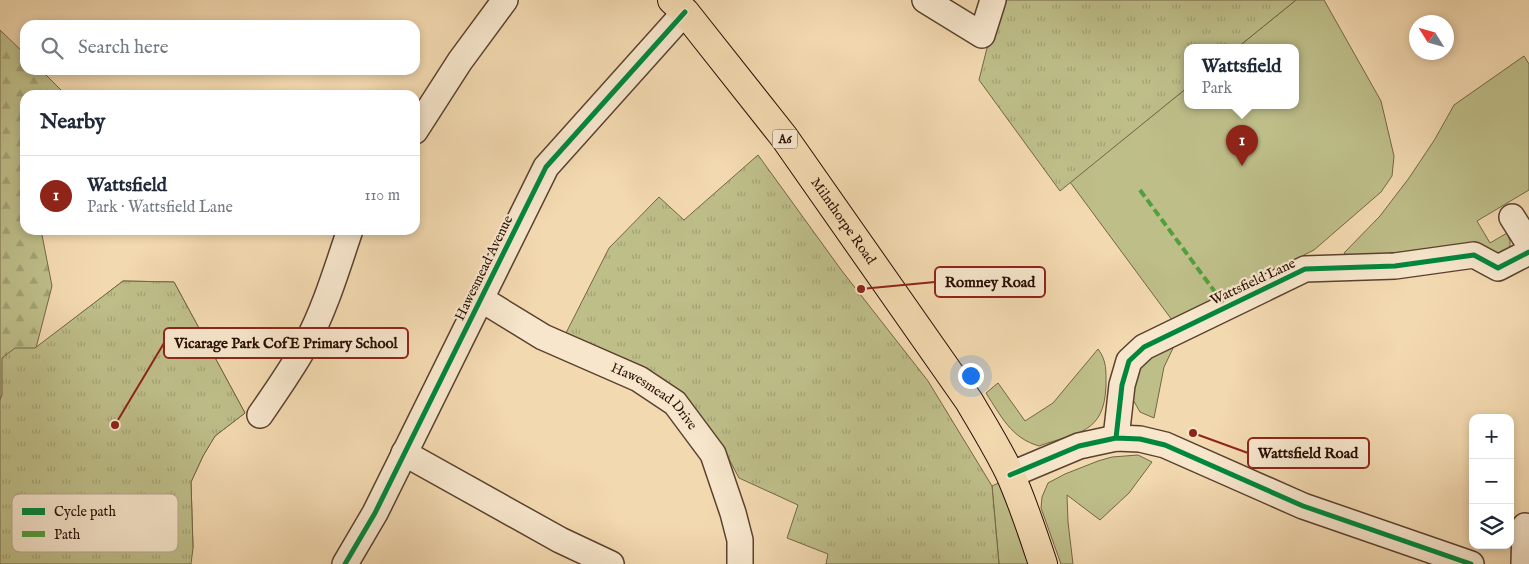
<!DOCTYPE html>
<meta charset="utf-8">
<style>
body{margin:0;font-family:"IM FELL English",serif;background:#f6f6f7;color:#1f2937}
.controls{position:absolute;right:15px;bottom:15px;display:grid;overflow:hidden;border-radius:10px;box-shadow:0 2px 8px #0003}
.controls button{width:45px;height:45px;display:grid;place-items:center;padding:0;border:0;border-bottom:1px solid #e0e1e3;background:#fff;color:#1f2937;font:25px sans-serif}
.compass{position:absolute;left:1409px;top:15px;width:45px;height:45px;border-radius:50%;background:#fff;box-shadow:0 2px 8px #0003;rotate:307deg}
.you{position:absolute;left:970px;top:375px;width:18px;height:18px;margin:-12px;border:4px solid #fff;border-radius:50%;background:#1a73e8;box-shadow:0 0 0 8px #1a73e833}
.badge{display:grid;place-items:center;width:32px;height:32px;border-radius:50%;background:#8f2418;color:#fff;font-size:16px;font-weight:700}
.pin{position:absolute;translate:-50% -41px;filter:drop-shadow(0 1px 2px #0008)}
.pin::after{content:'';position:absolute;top:26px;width:18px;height:15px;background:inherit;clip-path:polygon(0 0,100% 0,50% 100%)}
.popup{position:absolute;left:1184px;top:44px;width:115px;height:65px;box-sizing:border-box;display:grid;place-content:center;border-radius:10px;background:#fff;filter:drop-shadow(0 1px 4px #0005);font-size:16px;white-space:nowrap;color:#747a83}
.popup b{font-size:19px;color:#1f2937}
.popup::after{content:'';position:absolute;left:50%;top:100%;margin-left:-10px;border:10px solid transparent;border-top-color:#fff}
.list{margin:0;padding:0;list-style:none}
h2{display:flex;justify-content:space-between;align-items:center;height:65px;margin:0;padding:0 20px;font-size:21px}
h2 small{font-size:16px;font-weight:400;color:#747a83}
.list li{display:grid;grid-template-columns:32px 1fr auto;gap:15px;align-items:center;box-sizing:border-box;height:80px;padding:0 20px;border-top:1px solid #e0e1e3}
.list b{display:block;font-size:19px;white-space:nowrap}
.list p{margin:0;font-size:16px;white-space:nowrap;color:#747a83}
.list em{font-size:16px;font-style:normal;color:#747a83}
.icon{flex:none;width:28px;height:28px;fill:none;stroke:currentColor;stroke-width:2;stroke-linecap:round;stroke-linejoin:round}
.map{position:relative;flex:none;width:1529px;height:564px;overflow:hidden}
.search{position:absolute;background:#fff;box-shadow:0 2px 8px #0003;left:20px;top:20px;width:400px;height:55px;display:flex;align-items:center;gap:12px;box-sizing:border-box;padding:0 18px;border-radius:15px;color:#747a83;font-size:19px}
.panel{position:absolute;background:#fff;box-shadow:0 2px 8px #0003;left:20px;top:90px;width:400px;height:145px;border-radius:15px}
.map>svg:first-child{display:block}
.green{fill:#bebe89;stroke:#736646}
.forest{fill:url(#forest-firs);stroke:#736646}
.park{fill:url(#park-tufts);stroke:#736646}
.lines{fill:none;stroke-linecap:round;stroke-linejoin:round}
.street-casing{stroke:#5b412f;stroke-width:28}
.highway-casing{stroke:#280e04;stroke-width:30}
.street{stroke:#f7e6cc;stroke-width:25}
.highway{stroke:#f3d9b0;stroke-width:28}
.quiet{stroke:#519f3d;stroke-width:4;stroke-dasharray:8 4;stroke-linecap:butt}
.cycleway-casing{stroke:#f7e6cc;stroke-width:8}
.cycleway{stroke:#00873e;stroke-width:5}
.labels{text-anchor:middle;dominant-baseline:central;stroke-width:4.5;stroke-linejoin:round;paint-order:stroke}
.shield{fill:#f7e6cc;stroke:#664f40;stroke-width:1}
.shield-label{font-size:12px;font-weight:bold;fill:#280e04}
.street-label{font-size:14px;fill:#280e04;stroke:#f7e6cc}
.key{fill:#f7e6cc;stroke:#b9a590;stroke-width:1}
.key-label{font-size:14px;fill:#280e04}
.leader{fill:none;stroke:#8f2418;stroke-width:2}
.callout-dot{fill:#8f2418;stroke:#f7e6cc;stroke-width:2}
.callout{fill:#f7e6cc;stroke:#8f2418;stroke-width:2}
.callout-label{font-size:15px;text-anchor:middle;font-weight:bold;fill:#280e04}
</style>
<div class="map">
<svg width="1529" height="564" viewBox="0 0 1529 564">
<defs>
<pattern id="forest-firs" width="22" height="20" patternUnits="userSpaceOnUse" patternTransform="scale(1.25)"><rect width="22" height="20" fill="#bebe89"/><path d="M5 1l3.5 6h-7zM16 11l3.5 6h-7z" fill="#a3a275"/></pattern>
<pattern id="park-tufts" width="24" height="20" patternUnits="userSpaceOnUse" patternTransform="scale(1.25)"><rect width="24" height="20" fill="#bebe89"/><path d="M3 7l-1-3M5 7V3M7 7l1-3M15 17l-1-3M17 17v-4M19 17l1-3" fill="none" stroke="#a3a275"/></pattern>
</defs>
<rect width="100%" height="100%" fill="#f3d9b0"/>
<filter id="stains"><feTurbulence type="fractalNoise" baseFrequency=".004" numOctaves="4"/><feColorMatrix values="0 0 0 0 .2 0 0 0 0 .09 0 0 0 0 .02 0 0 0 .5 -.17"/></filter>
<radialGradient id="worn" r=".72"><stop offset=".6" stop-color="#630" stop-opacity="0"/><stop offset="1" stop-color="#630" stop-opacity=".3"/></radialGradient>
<!-- green -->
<path class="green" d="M 1296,0 L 1324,0 L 1381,101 L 1394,156 L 1392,176 L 1381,192 L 1314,250 L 1172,320 L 1070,182 L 1188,87 L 1188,105 L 1296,105 L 1296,47 L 1238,47 Z
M 1524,56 L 1529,64 L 1529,190 L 1477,221 L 1490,243 L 1507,233 L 1510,241 L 1510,249 L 1503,255 L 1493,254 L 1463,244 L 1354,258 L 1344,253 L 1380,216 L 1409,178 L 1435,139 L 1454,105 Z
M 1176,342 L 1164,367 L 1154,418 L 1140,412 L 1132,398 L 1134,372 L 1147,355 Z
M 1098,349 C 1107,361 1106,371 1106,386 C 1104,434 1078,432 1039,446 C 1011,438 1001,416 986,393 L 998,383 L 1025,421 L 1053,403 Z
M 1138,455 L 1152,462 L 1129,493 L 1100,520 L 1067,495 L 1068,522 L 1073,564 L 1061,564 L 1041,508 L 1042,497 L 1048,483 L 1065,474 L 1098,461 L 1112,457 Z
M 1003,481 L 1030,564 L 999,564 L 992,486 Z"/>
<!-- forest -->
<path class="forest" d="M 0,30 L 25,54 L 25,70 L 41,70 L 62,91 L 60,95 L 25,95 L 25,230 L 41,230 L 52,286 L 36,348 L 123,281 L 174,282 L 245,413 L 215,436 L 203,456 L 191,482 L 193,548 L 156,529 L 2,395 L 0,400 Z"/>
<!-- park -->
<path class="park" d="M 1003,0 L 1296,0 L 1238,47 L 1188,47 L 1188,87 L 1060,191 L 979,80 L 990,36 Z
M 758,155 L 842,271 L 928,381 L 992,486 L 999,564 L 826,564 L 828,554 L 787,538 L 798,505 L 739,478 L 721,444 L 682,397 L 645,367 L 566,333 L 609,248 L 659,197 L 684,220 Z
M 123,281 L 174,282 L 245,413 L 215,436 L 203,456 L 191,482 L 193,548 L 191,564 L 0,564 L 0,400 L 2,395 L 2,358 L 15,348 L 35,348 Z"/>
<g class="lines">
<defs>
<g id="street">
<path d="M 925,0 L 982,35 L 993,0"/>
<path d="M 415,131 L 460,61 L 505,0"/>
<path d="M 1512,217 L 1529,244"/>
<path id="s1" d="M 481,299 L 543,337 L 639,379 L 675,403 L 713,454 L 733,513 L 740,540 L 740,564"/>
<path d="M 260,415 C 276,392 292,369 306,344 C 325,309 337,268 350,230"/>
<path d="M 1116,438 L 1122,385 L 1129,361 L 1144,347 L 1305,269 L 1395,266 L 1474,255 L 1498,268 L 1529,252"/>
<path d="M 404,453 L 560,540 L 611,564"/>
<path d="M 1010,475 L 1079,446 L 1116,438 L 1140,439 L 1165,445 L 1303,506 L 1471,564"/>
<path d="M 345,564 L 375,513 L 546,167 L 685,12"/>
<path d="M 1524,564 L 1525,526"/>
</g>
<g id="highway">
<path id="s2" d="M 672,0 L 685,12 L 784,137 L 969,401 C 983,425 998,449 1010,474 C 1023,503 1033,534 1043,564"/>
</g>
</defs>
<!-- street casing -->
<use href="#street" class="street-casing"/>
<!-- highway casing -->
<use href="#highway" class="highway-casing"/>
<!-- street -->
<use href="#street" class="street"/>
<!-- highway -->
<use href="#highway" class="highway"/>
<!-- quiet -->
<path class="quiet" d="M 1140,190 L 1226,307"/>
<defs>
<path id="cycleway" d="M 1116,438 L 1122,385 L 1129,361 L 1144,347 L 1305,269 L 1395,266 L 1474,255 L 1498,268 L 1529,252
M 1010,475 L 1079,446 L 1116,438 L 1140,439 L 1165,445 L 1303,506 L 1471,564
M 345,564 L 375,513 L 546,167 L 685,12"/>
</defs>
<!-- cycleway casing -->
<use href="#cycleway" class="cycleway-casing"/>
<!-- cycleway -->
<use href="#cycleway" class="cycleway"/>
</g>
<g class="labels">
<!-- shield labels -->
<rect class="shield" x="772.5" y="129.5" width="25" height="19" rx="4"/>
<g class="shield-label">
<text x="785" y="139">A6</text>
</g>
<!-- street labels -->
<g class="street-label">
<text stroke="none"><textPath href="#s2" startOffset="280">Milnthorpe Road</textPath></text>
<text transform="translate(484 268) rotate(-64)">Hawesmead Avenue</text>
<text transform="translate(1253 282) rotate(-25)">Wattsfield Lane</text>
<text stroke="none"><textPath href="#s1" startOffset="200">Hawesmead Drive</textPath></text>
</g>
</g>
<!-- legend -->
<rect x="12" y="494" width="166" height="58" rx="8" class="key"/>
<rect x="22" y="508" width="23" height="7" fill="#00873e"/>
<rect x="22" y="531" width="23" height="6" fill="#519f3d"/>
<g class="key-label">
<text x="54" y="516">Cycle path</text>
<text x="54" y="539">Path</text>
</g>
<!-- callouts -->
<path class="leader" d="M861 289L935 282M115 425L164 343M1193 433L1248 453"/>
<g class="callout-dot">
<circle cx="861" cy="289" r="5"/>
<circle cx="115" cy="425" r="5"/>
<circle cx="1193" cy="433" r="5"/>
</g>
<g class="callout">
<rect x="935" y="267" width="110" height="30" rx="5"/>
<rect x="164" y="328" width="244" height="30" rx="5"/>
<rect x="1248" y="438" width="121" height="30" rx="5"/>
</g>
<g class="callout-label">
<text x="990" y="287">Romney Road</text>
<text x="286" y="348">Vicarage Park CofE Primary School</text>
<text x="1308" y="458">Wattsfield Road</text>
</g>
<rect width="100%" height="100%" filter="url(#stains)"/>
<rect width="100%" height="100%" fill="url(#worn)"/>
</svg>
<div class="controls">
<button>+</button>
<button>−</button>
<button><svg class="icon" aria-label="layers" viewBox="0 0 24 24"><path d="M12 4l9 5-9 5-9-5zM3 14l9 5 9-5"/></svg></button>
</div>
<svg class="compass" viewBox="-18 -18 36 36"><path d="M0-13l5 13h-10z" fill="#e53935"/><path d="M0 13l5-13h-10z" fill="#747a83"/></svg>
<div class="you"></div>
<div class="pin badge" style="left:1242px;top:166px">1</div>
<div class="popup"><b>Wattsfield</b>Park</div>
<div class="search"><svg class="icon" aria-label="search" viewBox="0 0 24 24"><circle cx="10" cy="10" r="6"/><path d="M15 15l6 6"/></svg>Search here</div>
<section class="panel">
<h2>Nearby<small></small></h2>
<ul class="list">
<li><span class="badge">1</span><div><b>Wattsfield</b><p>Park · Wattsfield Lane</p></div><em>110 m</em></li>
</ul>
</section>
</div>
